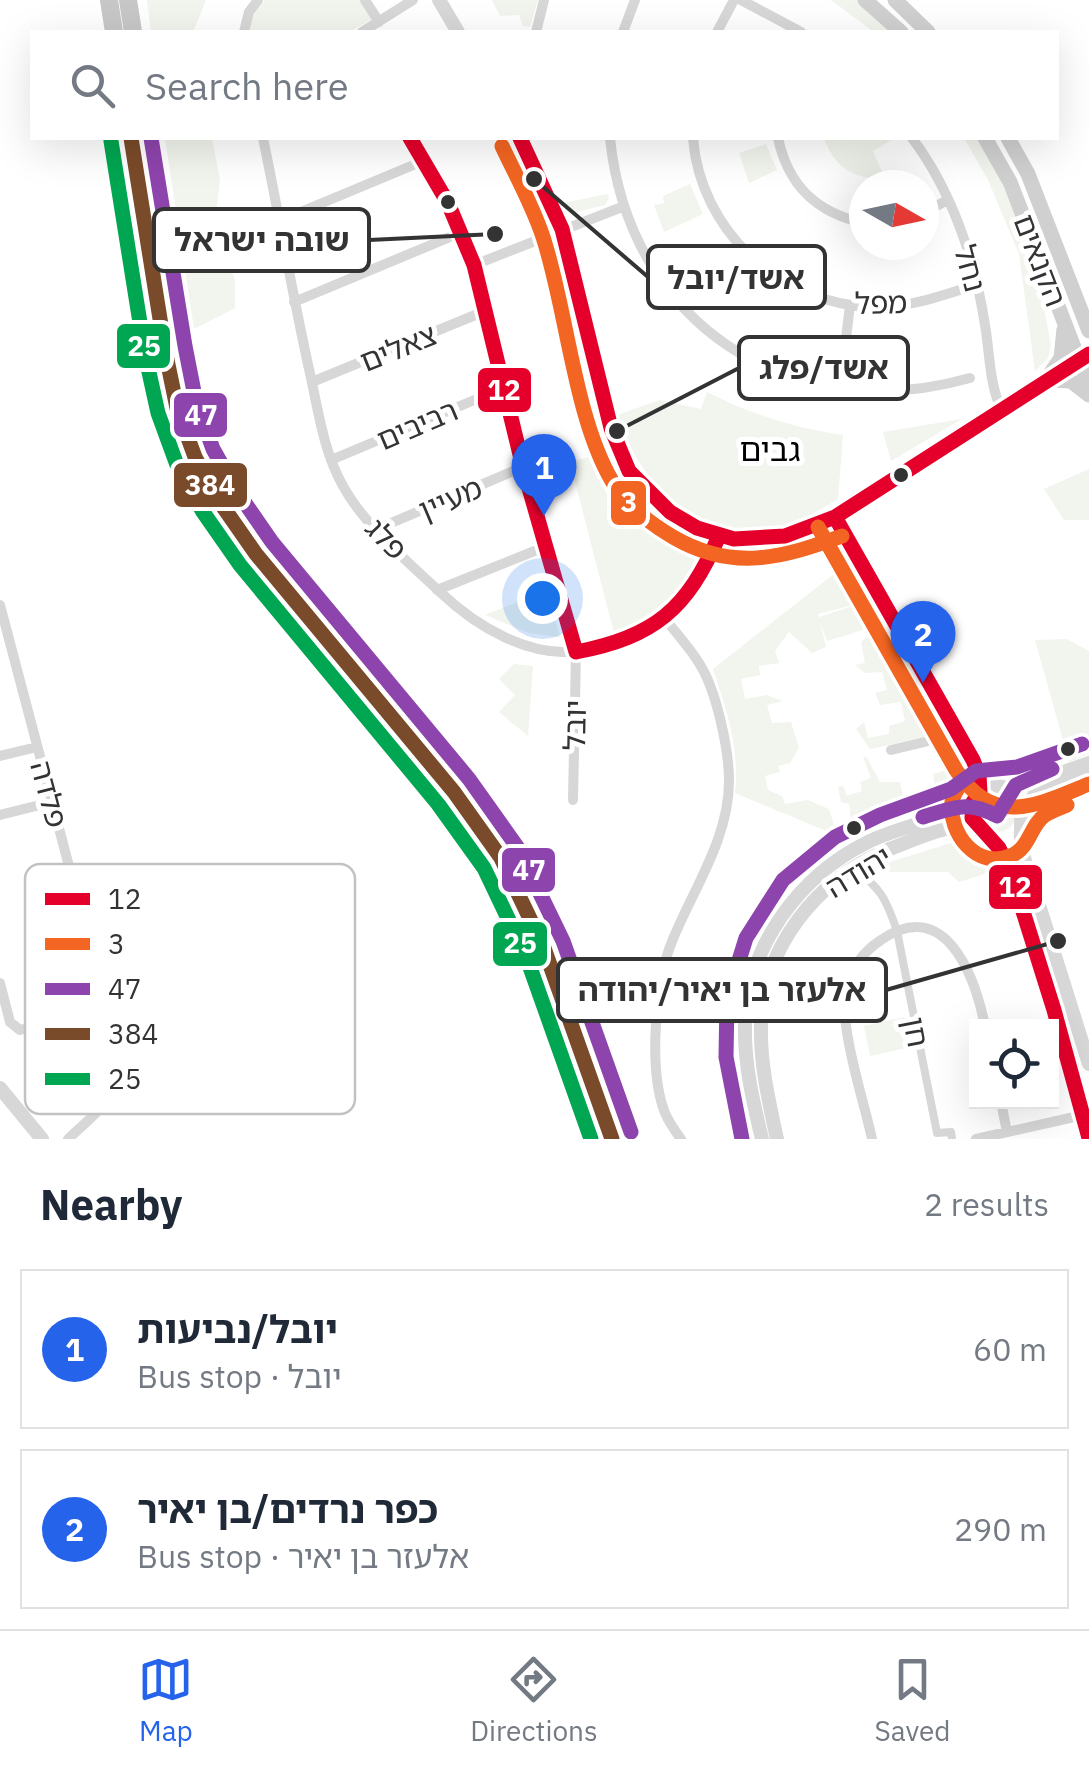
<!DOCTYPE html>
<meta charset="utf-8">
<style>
body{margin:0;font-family:"IBM Plex Sans","Noto Sans Hebrew",sans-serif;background:#f2f2f3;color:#1f2937}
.controls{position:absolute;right:30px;bottom:30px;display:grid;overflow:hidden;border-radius:0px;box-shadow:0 10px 40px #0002}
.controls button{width:90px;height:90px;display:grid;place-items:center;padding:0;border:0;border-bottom:2px solid #e0e1e3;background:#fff;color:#1f2937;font:50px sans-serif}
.compass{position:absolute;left:849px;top:170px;width:90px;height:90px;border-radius:50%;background:#fff;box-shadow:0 10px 40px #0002;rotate:99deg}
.you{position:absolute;left:542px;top:598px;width:35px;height:35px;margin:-25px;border:8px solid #fff;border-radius:50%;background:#1a73e8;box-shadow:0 0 0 15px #1a73e833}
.badge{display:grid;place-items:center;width:65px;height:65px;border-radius:50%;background:#2563eb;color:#fff;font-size:32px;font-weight:700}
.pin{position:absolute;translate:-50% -82px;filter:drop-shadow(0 2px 5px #0008)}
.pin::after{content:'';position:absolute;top:52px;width:35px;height:30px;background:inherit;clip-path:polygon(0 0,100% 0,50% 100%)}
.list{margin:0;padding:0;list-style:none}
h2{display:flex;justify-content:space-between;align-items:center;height:130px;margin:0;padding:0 40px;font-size:42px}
h2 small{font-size:32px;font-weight:400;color:#747a83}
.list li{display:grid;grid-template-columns:65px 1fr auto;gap:30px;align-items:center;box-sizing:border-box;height:160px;margin:0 20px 20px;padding:0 20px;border:2px solid #e0e1e3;border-radius:0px}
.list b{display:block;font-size:38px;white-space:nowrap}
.list p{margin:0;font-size:32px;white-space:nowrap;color:#747a83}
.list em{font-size:32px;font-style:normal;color:#747a83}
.icon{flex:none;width:55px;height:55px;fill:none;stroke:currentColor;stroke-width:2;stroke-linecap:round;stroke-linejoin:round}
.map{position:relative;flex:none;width:1089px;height:1139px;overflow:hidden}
.search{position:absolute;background:#fff;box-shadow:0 10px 40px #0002;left:30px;right:30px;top:30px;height:110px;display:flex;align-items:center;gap:25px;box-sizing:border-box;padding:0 35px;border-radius:0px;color:#747a83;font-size:38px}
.sheet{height:490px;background:#fff}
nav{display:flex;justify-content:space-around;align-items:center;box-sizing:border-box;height:140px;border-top:2px solid #e0e1e3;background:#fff;font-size:28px;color:#747a83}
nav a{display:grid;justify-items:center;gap:5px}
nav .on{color:#2563eb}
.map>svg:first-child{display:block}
.green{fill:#f1f5ed}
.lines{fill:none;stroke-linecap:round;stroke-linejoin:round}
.pedestrian{stroke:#d7d7d7;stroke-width:8}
.minor{stroke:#d7d7d7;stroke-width:10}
.tertiary{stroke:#d7d7d7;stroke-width:14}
.secondary{stroke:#d0d0d0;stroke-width:15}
.trunk{stroke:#c7c7c7;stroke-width:18}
.bus-1-casing{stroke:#fff;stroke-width:22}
.bus-2-casing{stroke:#fff;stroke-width:22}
.bus-3-casing{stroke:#fff;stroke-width:22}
.bus-4-casing{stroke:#fff;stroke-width:22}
.bus-5-casing{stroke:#fff;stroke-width:22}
.bus-1{stroke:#e4002b;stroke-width:15}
.bus-2{stroke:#f26522;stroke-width:15}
.bus-3{stroke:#8e44ad;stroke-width:15}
.bus-4{stroke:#7a4b2a;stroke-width:15}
.bus-5{stroke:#00a651;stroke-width:15}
.bus-dot{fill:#333;stroke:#fff;stroke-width:4}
.labels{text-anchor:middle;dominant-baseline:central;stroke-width:10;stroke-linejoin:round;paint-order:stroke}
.street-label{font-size:30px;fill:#333;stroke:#fff}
.neighbourhood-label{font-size:32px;fill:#000;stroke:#fff}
.key{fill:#fff;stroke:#c2c2c2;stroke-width:2.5}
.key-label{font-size:28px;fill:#333}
.leader{fill:none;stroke:#333;stroke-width:4}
.callout-dot{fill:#333;stroke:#fff;stroke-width:4}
.callout{fill:#fff;stroke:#333;stroke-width:4}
.callout-label{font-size:32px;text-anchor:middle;font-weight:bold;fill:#333}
.line-badge{stroke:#fff;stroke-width:4}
.badge-label{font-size:28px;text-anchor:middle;font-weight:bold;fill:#fff}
</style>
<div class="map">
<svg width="1089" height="1139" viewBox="0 0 1089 1139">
<rect width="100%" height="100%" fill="#fff"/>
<!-- green -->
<path class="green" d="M 147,0 L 206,0 L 193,32 L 151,32 Z
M 265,0 L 359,0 L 373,19 L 349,32 L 249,32 L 254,14 Z
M 492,0 L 538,0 L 530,27 L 523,26 L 519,15 L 500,16 Z
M 831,0 L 858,0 L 893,32 L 874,32 Z
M 165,138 L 212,138 L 220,180 L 216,215 L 220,239 L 235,280 L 235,308 L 194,329 Z
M 824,138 L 895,138 L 873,151 L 885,179 C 853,179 835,168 824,138 Z
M 964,138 L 977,138 L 999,176 L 1037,269 L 1051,346 L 1048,358 L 1035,371 L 1019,254 L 988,180 Z
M 766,144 L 777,170 L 749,183 L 739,153 Z
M 690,184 L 703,214 L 664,232 L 654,205 L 664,203 L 663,196 Z
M 607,194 L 609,198 L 605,205 L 573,213 L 566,211 L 563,203 Z
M 707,392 C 750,414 795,428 843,435 L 838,499 C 822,508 806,519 789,524 C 704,548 642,490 617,415 L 660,400 L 701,409 Z
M 962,419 L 891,461 L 883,432 Z
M 607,452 C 623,494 660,521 698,542 C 705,584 648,624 615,637 L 570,462 Z
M 1089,469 L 1089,520 L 1064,520 L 1044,489 Z
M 840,569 L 934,735 L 870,749 L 856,729 L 864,722 L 868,738 L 889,734 L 889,726 L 905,721 L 901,702 L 880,705 L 875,693 L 887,690 L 882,672 L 865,673 L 855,665 L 865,663 L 861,642 L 873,632 L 870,627 L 865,630 L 857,604 L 818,614 L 819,617 L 856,605 L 863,630 L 827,641 L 820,622 L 826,647 L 812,653 L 789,632 L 775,651 L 779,663 L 759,666 L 760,675 L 741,679 L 745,699 L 766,695 L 783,701 L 767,705 L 772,723 L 791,722 L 799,748 L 790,763 L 778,766 L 780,772 L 765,776 L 768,790 L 782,796 L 785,804 L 808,800 L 829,809 L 836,832 L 852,828 L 849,804 L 841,802 L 838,787 L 843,786 L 847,796 L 862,791 L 860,782 L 871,778 L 863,757 L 867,758 L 880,782 L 900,782 L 904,800 L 914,801 L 936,795 L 933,774 L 952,768 L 957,779 L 955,791 L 841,837 L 735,793 C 740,749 727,711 713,669 Z
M 550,589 L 564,638 L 529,633 L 485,615 Z
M 1067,639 L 1089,651 L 1089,754 L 1069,762 L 1035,640 Z
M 514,664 L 533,666 L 528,736 L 499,712 L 515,695 L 499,679 Z
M977 812a20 20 0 1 1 40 0a20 20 0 1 1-40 0Z
M 964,839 L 982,845 L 997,870 L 959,882 L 948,872 L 881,872 L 877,866 Z
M 904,1017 L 911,1047 L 870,1056 L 864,1026 Z"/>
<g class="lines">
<!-- pedestrian -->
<path class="pedestrian" d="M 853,867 C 881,889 886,898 897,931 L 937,1133 L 951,1132 L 952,1139"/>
<!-- minor -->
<path class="minor" d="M 365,0 L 379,22
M 741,0 L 801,32
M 244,32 L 249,12 L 258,0
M 362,32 L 413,0
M 536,32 L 544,0
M 623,32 L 635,0
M 717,32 L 734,0
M 263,138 C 279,215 292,292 309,369 C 318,408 323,451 343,486 C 365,526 407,561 440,592 C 477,627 530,659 583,651 C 659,641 692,605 719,536
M 410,138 L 448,203 L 474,265 L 523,467 L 576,652 L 573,800
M 610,138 C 629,324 790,429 970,378
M 693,138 C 700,230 780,305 873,307 C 909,308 944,295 978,284
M 778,138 C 788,185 816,213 864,223
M 912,138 C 952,191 975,260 985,325 C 990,354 989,382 1001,409
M 924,212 L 948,200
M 279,221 L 423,161
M 474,265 L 622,207
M 294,302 L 462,232
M 312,382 L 485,311
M 840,388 L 850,305
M 331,460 L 503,388
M 377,529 L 523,467
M 437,590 L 547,546
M 0,605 L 121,1063 C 121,1097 91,1117 68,1139
M 666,620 C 677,634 690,648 699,663 C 716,689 729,749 729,781 C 729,838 694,888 673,939 C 655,981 648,1070 665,1113 C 669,1122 675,1131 681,1139
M 891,750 L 958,734
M 0,756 L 37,747
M 0,815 L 52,802
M 0,983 L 10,1022 L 20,1030 L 230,976
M 1001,1102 L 1007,1132
M 872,1139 C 864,1101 838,1024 846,989 C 850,969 864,951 881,940 C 946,895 975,977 985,1026
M 976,1139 L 1083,1115 L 1089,1109"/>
<!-- tertiary -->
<path class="tertiary" d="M 439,0 L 458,32
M 520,138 L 562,229 L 611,428 L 629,471 L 642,487 L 670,512 L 697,528 L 734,539 L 785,536 L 835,517 L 1089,354
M 835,517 L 973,760 L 979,775 L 980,792
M 1006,788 L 1021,787 L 1089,763
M 1022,811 L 1034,796 L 1089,777
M 1089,1064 L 1022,851 C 1017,830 1031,795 1003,787 C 991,784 983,789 975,798 L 972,819 L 981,832 L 997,845 L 1012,876 L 1052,999 L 1089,1138
M 0,1088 L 42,1139
M 762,1139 C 753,1101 744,1064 745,1025 C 747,946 799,876 868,842 C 902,825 944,821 974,798
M 777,1139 C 769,1102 760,1064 761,1026 C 762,947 817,880 887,850 C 914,840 946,824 975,826"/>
<!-- secondary -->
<path class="secondary" d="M 865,0 L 901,32
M 895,0 L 928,32
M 985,138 L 1010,182 L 1089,386
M 1008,138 L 1028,174 L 1089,331
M 1046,380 L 1061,358 L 1064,329
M 1046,380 L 1071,381 L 1089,395"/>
<!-- trunk -->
<path class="trunk" d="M 109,0 L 114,32
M 128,0 L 133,32
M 131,138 L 165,350 L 177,408 L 195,457 L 219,501 L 256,554 L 454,792 L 501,858 L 544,948 L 612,1139
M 150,138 L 183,346 L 195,403 L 212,449 L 235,491 L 271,543 L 469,781 L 517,849 L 561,941 L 629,1139"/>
<defs>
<path id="bus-1" d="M 410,138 L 448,203 L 474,265 L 523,467 L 576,652
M 520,138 L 562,229 L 611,428 L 629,471 L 670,512 L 697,528 L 734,539 L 785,536 L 835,517 L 1089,354
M 835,517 L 973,760 L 979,775 L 980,792
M 576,652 C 655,637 687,609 719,536
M 980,792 L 973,802 L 972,818 L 999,848 L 1010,870 L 1054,1010 L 1089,1138"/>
<path id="bus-2" d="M 502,146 C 516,176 533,206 543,237 C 567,310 574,416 612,481 C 625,504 651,524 673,537 C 733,572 782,558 842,536
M 818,527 L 956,770 C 994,828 1035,806 1089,784
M 963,781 C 959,787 953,794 952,802 C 948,833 977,870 1010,856 C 1030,849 1030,825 1045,815 C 1051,811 1060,808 1067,805"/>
<path id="bus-3" d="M 151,138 L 185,346 L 196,402 L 213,449 L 236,490 L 272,542 L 469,779 L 518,848 L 563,941 L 631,1132
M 923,817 C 954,808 967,800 997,816 L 1016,785 L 1052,769
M 742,1139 L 726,1057 L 727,999 L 746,938 L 783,880 L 835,837 L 880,815 L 951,789 L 976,771 L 1017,767 L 1082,744"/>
<path id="bus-4" d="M 131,138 L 165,350 L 177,408 L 195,457 L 219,501 L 256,554 L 454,792 L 501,858 L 544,948 L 612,1139"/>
<path id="bus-5" d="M 111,141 L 145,354 L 158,413 L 177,465 L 203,512 L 240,565 L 438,804 L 484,868 L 526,956 L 591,1139"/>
</defs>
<!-- bus-1 casing -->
<use href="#bus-1" class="bus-1-casing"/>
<!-- bus-2 casing -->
<use href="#bus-2" class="bus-2-casing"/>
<!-- bus-3 casing -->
<use href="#bus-3" class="bus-3-casing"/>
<!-- bus-4 casing -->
<use href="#bus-4" class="bus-4-casing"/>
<!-- bus-5 casing -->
<use href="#bus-5" class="bus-5-casing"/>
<!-- bus-1 -->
<use href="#bus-1" class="bus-1"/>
<!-- bus-2 -->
<use href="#bus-2" class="bus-2"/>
<!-- bus-3 -->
<use href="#bus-3" class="bus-3"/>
<!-- bus-4 -->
<use href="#bus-4" class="bus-4"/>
<!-- bus-5 -->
<use href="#bus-5" class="bus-5"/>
</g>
<!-- markers -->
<g class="bus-dot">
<circle cx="448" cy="202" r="9"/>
<circle cx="901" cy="475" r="9"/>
<circle cx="1068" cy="749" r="9"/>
<circle cx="854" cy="828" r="9"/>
</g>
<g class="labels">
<!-- street labels -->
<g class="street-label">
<text transform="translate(1041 260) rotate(69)">הקנאים</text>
<text transform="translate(971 268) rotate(75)">נחל</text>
<text transform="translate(881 302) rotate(-1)">מפל</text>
<text transform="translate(398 347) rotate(-22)">צאלים</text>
<text transform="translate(417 424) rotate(-23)">רביבים</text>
<text transform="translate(450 498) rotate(-23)">מעיין</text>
<text transform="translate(387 538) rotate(46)">פלג</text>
<text transform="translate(574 725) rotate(-89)">יובל</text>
<text transform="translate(50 794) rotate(75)">פלדה</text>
<text transform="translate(858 871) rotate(-31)">יהודה</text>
<text transform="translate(917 1032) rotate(79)">חן</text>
</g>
<!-- neighbourhood labels -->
<g class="neighbourhood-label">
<text x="770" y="449">גבים</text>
</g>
</g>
<!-- legend -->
<rect x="25" y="864" width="330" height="250" rx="15" class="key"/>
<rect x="45" y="893" width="45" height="12" fill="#e4002b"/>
<rect x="45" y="938" width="45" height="12" fill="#f26522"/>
<rect x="45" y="983" width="45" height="12" fill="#8e44ad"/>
<rect x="45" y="1028" width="45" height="12" fill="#7a4b2a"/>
<rect x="45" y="1073" width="45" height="12" fill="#00a651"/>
<g class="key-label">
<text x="108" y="909">12</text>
<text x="108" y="954">3</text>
<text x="108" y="999">47</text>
<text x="108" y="1044">384</text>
<text x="108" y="1089">25</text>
</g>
<!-- callouts -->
<path class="leader" d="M495 234L369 240M534 179L648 277M617 431L739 368M1058 941L886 990"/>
<g class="callout-dot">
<circle cx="495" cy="234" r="10"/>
<circle cx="534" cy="179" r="10"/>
<circle cx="617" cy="431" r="10"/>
<circle cx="1058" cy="941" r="10"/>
</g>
<g class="callout">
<rect x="154" y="209" width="215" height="62" rx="10"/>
<rect x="648" y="246" width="177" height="62" rx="10"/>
<rect x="739" y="337" width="169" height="62" rx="10"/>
<rect x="558" y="959" width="328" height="62" rx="10"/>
</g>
<g class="callout-label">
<text x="262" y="251">שובה ישראל</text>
<text x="736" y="289">אשד/יובל</text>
<text x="824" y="379">אשד/פלג</text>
<text x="722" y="1001">אלעזר בן יאיר/יהודה</text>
</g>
<g class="line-badge">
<rect x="115" y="322" width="57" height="48" rx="10" fill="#00a651"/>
<rect x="476" y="366" width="57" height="48" rx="10" fill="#e4002b"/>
<rect x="172" y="391" width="57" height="48" rx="10" fill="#8e44ad"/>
<rect x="172" y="461" width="77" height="48" rx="10" fill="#7a4b2a"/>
<rect x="609" y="479" width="39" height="48" rx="10" fill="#f26522"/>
<rect x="500" y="846" width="57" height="48" rx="10" fill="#8e44ad"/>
<rect x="987" y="863" width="57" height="48" rx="10" fill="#e4002b"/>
<rect x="491" y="920" width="58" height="48" rx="10" fill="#00a651"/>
</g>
<g class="badge-label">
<text x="144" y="356">25</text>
<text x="504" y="400">12</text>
<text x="201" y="425">47</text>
<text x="210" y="495">384</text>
<text x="629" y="512">3</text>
<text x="529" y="880">47</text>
<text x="1015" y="897">12</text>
<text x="520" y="953">25</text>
</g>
</svg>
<div class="controls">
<button><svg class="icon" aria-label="locate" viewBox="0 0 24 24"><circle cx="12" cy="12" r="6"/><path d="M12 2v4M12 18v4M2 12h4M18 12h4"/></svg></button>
</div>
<svg class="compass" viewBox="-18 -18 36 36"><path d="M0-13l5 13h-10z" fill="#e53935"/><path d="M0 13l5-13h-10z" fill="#747a83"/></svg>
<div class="you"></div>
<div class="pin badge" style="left:544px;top:516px">1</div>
<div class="pin badge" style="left:923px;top:683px">2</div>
<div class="search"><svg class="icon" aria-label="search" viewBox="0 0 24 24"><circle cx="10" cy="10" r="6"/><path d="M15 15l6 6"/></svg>Search here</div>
</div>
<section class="sheet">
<h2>Nearby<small>2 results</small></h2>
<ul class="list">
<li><span class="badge">1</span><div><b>יובל/נביעות</b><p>Bus stop · יובל</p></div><em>60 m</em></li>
<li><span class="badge">2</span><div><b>כפר נרדים/בן יאיר</b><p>Bus stop · אלעזר בן יאיר</p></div><em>290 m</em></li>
</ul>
</section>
<nav>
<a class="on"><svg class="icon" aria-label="map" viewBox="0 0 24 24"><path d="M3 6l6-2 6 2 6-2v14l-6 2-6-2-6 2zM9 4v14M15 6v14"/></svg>Map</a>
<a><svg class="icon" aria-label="directions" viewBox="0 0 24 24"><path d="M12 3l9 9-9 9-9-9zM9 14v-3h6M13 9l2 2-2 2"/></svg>Directions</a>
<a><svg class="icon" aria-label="saved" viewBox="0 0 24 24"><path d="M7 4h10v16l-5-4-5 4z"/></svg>Saved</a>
</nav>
